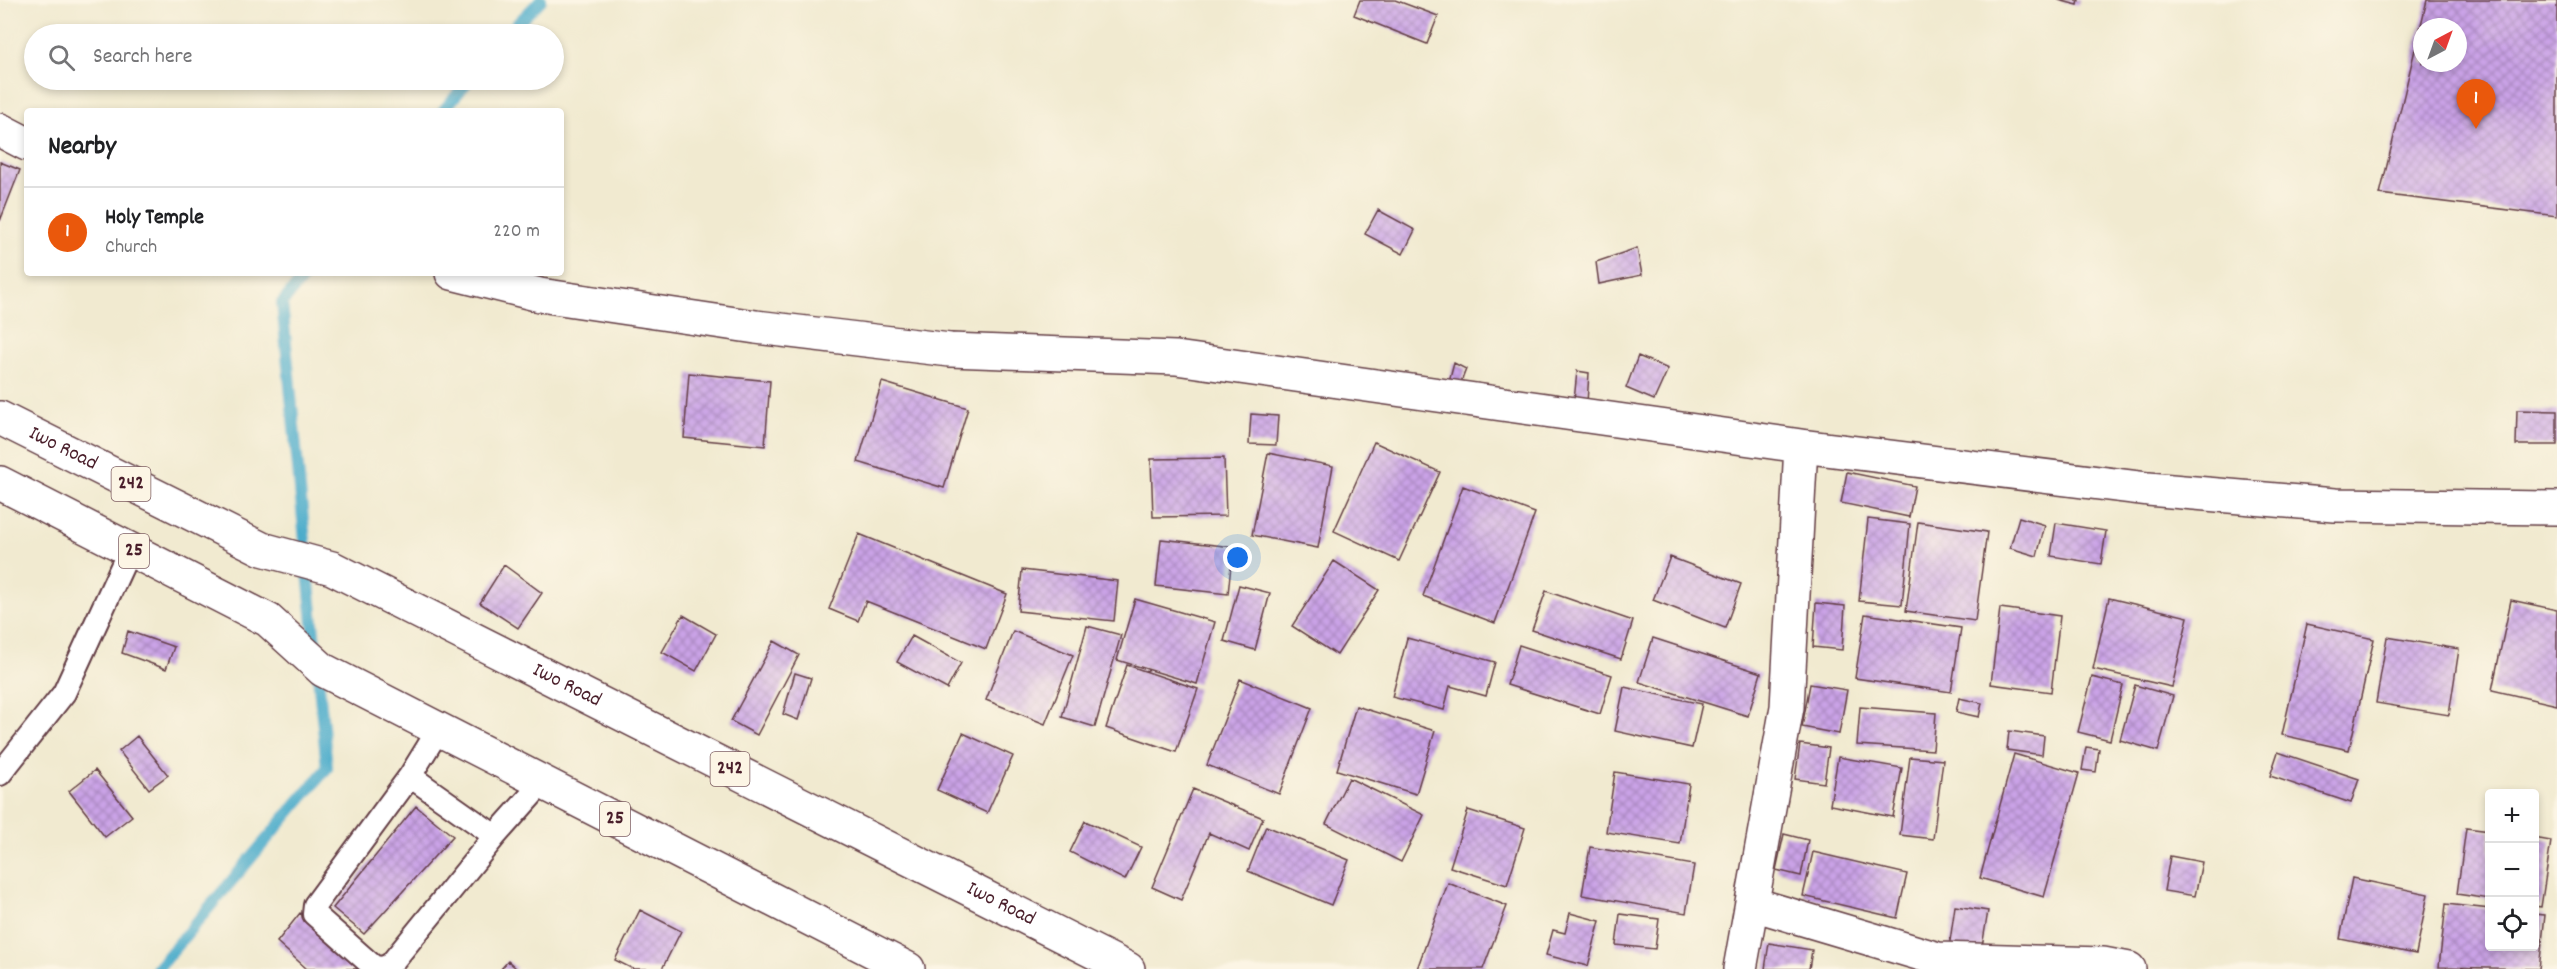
<!DOCTYPE html>
<meta charset="utf-8">
<style>
body{margin:0;font-family:Dekko,sans-serif;background:#f6f6f6;color:#202124}
.controls{position:absolute;right:18px;bottom:18px;display:grid;overflow:hidden;border-radius:6px;box-shadow:0 3px 9px #0003}
.controls button{width:54px;height:54px;display:grid;place-items:center;padding:0;border:0;border-bottom:2px solid #e0e0e0;background:#fff;color:#202124;font:30px sans-serif}
.compass{position:absolute;left:2413px;top:18px;width:54px;height:54px;border-radius:50%;background:#fff;box-shadow:0 3px 9px #0003;rotate:41deg}
.you{position:absolute;left:1238px;top:558px;width:21px;height:21px;margin:-15px;border:4px solid #fff;border-radius:50%;background:#1a73e8;box-shadow:0 0 0 9px #1a73e833}
.badge{display:grid;place-items:center;width:39px;height:39px;border-radius:50%;background:#ea580c;color:#fff;font-size:20px;font-weight:700}
.pin{position:absolute;translate:-50% -50px;filter:drop-shadow(0 2px 3px #0008)}
.pin::after{content:'';position:absolute;top:32px;width:21px;height:18px;background:inherit;clip-path:polygon(0 0,100% 0,50% 100%)}
.list{margin:0;padding:0;list-style:none}
h2{display:flex;justify-content:space-between;align-items:center;height:78px;margin:0;padding:0 24px;font-size:26px}
h2 small{font-size:20px;font-weight:400;color:#757577}
.list li{display:grid;grid-template-columns:39px 1fr auto;gap:18px;align-items:center;box-sizing:border-box;height:90px;padding:0 24px;border-top:2px solid #e0e0e0}
.list b{display:block;font-size:22px;white-space:nowrap}
.list p{margin:0;font-size:20px;white-space:nowrap;color:#757577}
.list em{font-size:20px;font-style:normal;color:#757577}
.icon{flex:none;width:33px;height:33px;fill:none;stroke:currentColor;stroke-width:2;stroke-linecap:round;stroke-linejoin:round}
.map{position:relative;flex:none;width:2557px;height:969px;overflow:hidden}
.search{position:absolute;background:#fff;box-shadow:0 3px 9px #0003;left:24px;top:24px;width:540px;height:66px;display:flex;align-items:center;gap:15px;box-sizing:border-box;padding:0 21px;border-radius:33px;color:#757577;font-size:22px}
.panel{position:absolute;background:#fff;box-shadow:0 3px 9px #0003;left:24px;top:108px;width:540px;height:168px;border-radius:6px}
.map>svg:first-child{display:block}
.lines{fill:none;stroke-linecap:round;stroke-linejoin:round}
.stream{stroke:#4caccb;stroke-width:12}
.building{fill:url(#building-cross-hatch);fill-rule:evenodd}
.service-casing{stroke:#633d44;stroke-width:26}
.minor-casing{stroke:#633d44;stroke-width:36}
.primary-casing{stroke:#633d44;stroke-width:36}
.service{stroke:#fff;stroke-width:22}
.minor{stroke:#fff;stroke-width:33}
.primary{stroke:#fff;stroke-width:33}
.labels{text-anchor:middle;dominant-baseline:central;stroke-width:5;stroke-linejoin:round;paint-order:stroke}
.shield{fill:#fcf5e5;stroke:#7f5f63;stroke-width:1.5}
.shield-label{font-size:20px;font-weight:bold;fill:#4a1f2b}
.street-label{font-size:21px;fill:#4a1f2b;stroke:#fcf5e5}
</style>
<div class="map">
<svg width="2557" height="969" viewBox="0 0 2557 969">
<defs>
<pattern id="building-cross-hatch" width="8" height="8" patternUnits="userSpaceOnUse" patternTransform="scale(1.5)"><rect width="8" height="8" fill="#caa3e7"/><path d="M0 0l8 8M0 8l8-8" fill="none" stroke="#a684bb"/></pattern>
</defs>
<rect width="100%" height="100%" fill="#fcf5e5"/>
<filter id="ink" filterUnits="userSpaceOnUse"><feTurbulence type="fractalNoise" baseFrequency=".0167" numOctaves="2"/><feDisplacementMap in="SourceGraphic" scale="12" xChannelSelector="R" yChannelSelector="G"/><feConvolveMatrix kernelMatrix="1 2 1 2 8 2 1 2 1" color-interpolation-filters="sRGB"/></filter>
<filter id="wash" filterUnits="userSpaceOnUse"><feTurbulence type="fractalNoise" baseFrequency=".008" numOctaves="4" result="noise"/><feDisplacementMap in="SourceGraphic" scale="24" xChannelSelector="R" yChannelSelector="G"/><feGaussianBlur stdDeviation="1.35" result="paint"/><feColorMatrix in="noise" values="0 0 0 0 0 0 0 0 0 0 0 0 0 0 0 0 0 1.4 0 .05"/><feComposite in="paint" operator="in"/></filter>
<g filter="url(#wash)">
<rect width="100%" height="100%" fill="#f1ead0"/>
<g class="lines">
<!-- stream -->
<path class="stream" d="M 507,34 L 541,0
M 443,111 L 469,80
M 157,969 L 327,768 L 282,303 L 307,273"/>
</g>
<g id="blocks">
<!-- building -->
<path class="building" d="M 1360,0 L 1395,0 L 1438,16 L 1427,44 L 1354,15 Z
M 2058,0 L 2079,0 L 2078,5 Z
M 2427,0 L 2557,0 L 2557,216 L 2380,194 ZM 2422,27 L 2458,27 L 2458,63 L 2422,63 Z
M 0,162 L 20,170 L 0,221 Z
M 1378,210 L 1415,230 L 1403,254 L 1365,234 Z
M 1637,248 L 1642,275 L 1599,284 L 1596,262 Z
M 1638,356 L 1668,369 L 1654,400 L 1626,388 Z
M 1454,363 L 1466,369 L 1458,390 L 1448,386 Z
M 1577,371 L 1589,373 L 1587,403 L 1574,401 Z
M 689,373 L 770,381 L 765,446 L 684,438 Z
M 882,382 L 968,408 L 944,488 L 858,462 Z
M 2517,410 L 2557,411 L 2557,445 L 2516,445 Z
M 1251,414 L 1278,416 L 1276,445 L 1249,444 Z
M 1374,442 L 1440,472 L 1399,561 L 1334,531 Z
M 1268,453 L 1333,466 L 1318,548 L 1252,535 Z
M 1224,458 L 1226,516 L 1153,517 L 1151,459 Z
M 1847,472 L 1915,486 L 1909,517 L 1841,503 Z
M 1463,486 L 1535,513 L 1495,623 L 1423,596 Z
M 2019,517 L 2045,525 L 2037,556 L 2010,548 Z
M 1868,519 L 1910,524 L 1902,605 L 1859,601 Z
M 1918,522 L 1987,532 L 1975,621 L 1906,611 Z
M 2056,523 L 2106,531 L 2101,564 L 2051,556 Z
M 859,534 L 1007,594 L 986,649 L 866,601 L 858,621 L 829,609 Z
M 1161,539 L 1233,547 L 1228,594 L 1156,586 Z
M 1670,557 L 1741,584 L 1725,628 L 1653,600 Z
M 1334,561 L 1379,590 L 1337,655 L 1292,626 Z
M 504,565 L 542,593 L 518,628 L 480,603 Z
M 1022,570 L 1118,581 L 1114,621 L 1018,611 Z
M 1239,585 L 1270,593 L 1255,650 L 1224,641 Z
M 1546,591 L 1633,621 L 1621,659 L 1532,630 Z
M 2109,598 L 2188,617 L 2172,687 L 2093,669 Z
M 1135,599 L 1215,622 L 1197,684 L 1117,660 Z
M 2511,600 L 2557,610 L 2557,705 L 2492,690 Z
M 1816,603 L 1845,606 L 1842,650 L 1813,647 Z
M 2000,608 L 2060,616 L 2051,692 L 1991,684 Z
M 1865,614 L 1961,628 L 1951,692 L 1855,678 Z
M 683,615 L 716,634 L 696,671 L 662,652 Z
M 2307,624 L 2374,639 L 2349,750 L 2282,735 Z
M 1087,626 L 1121,635 L 1095,727 L 1062,717 Z
M 128,631 L 174,647 L 166,669 L 122,653 Z
M 1013,631 L 1073,655 L 1045,724 L 986,700 Z
M 912,636 L 961,663 L 947,689 L 897,662 Z
M 2387,637 L 2459,649 L 2449,715 L 2376,703 Z
M 1407,638 L 1495,662 L 1486,696 L 1450,686 L 1444,710 L 1392,697 Z
M 1653,638 L 1761,673 L 1748,716 L 1639,682 Z
M 774,641 L 799,655 L 757,735 L 731,721 Z
M 1519,645 L 1612,675 L 1600,714 L 1507,685 Z
M 1127,665 L 1198,689 L 1176,752 L 1106,728 Z
M 795,673 L 811,678 L 798,720 L 783,714 Z
M 2092,677 L 2123,685 L 2110,740 L 2078,732 Z
M 1240,679 L 1312,708 L 1279,794 L 1207,765 Z
M 1810,684 L 1847,690 L 1839,734 L 1802,727 Z
M 2135,685 L 2173,696 L 2158,751 L 2120,740 Z
M 1624,687 L 1702,704 L 1692,748 L 1615,731 Z
M 1959,698 L 1982,703 L 1979,717 L 1956,712 Z
M 1356,706 L 1435,731 L 1416,794 L 1337,770 Z
M 1860,707 L 1936,713 L 1933,750 L 1857,745 Z
M 2009,731 L 2044,736 L 2042,755 L 2007,750 Z
M 963,733 L 1013,756 L 987,813 L 937,790 Z
M 137,736 L 168,775 L 149,789 L 119,751 Z
M 1800,744 L 1829,748 L 1824,783 L 1795,779 Z
M 2086,747 L 2099,749 L 2096,772 L 2082,770 Z
M 2278,752 L 2359,779 L 2351,803 L 2270,776 Z
M 2014,754 L 2079,773 L 2044,897 L 1980,878 Z
M 1838,757 L 1902,768 L 1893,817 L 1830,805 Z
M 1910,757 L 1943,760 L 1933,839 L 1900,835 Z
M 95,770 L 132,816 L 105,837 L 69,791 Z
M 1615,772 L 1689,784 L 1680,844 L 1606,832 Z
M 1349,778 L 1424,815 L 1401,862 L 1326,824 Z
M 1193,789 L 1263,818 L 1249,851 L 1209,833 L 1181,900 L 1152,887 Z
M 416,806 L 453,836 L 364,934 L 333,908 Z
M 1468,810 L 1525,828 L 1507,885 L 1450,867 Z
M 1085,821 L 1141,847 L 1125,880 L 1070,852 Z
M 1266,826 L 1349,860 L 1331,905 L 1248,871 Z
M 2466,828 L 2490,831 L 2490,899 L 2457,894 Z
M 1784,834 L 1808,840 L 1801,876 L 1776,870 Z
M 2534,838 L 2551,841 L 2541,907 L 2534,906 Z
M 1590,847 L 1694,865 L 1686,913 L 1582,895 Z
M 1813,852 L 1907,874 L 1897,918 L 1803,896 Z
M 2170,856 L 2202,862 L 2195,896 L 2164,891 Z
M 2352,878 L 2428,894 L 2416,954 L 2340,939 Z
M 1448,883 L 1507,906 L 1483,969 L 1417,969 Z
M 2446,904 L 2490,909 L 2490,946 L 2534,946 L 2534,914 L 2545,915 L 2539,969 L 2439,967 Z
M 1955,906 L 1988,911 L 1981,953 L 1949,948 Z
M 640,910 L 681,931 L 662,969 L 633,969 L 615,960 Z
M 300,913 L 362,969 L 307,969 L 277,942 Z
M 1570,913 L 1600,921 L 1588,966 L 1546,955 L 1553,930 L 1565,933 Z
M 1620,914 L 1659,919 L 1655,949 L 1616,945 Z
M 1769,943 L 1812,950 L 1809,969 L 1765,969 Z
M 508,961 L 517,969 L 501,969 Z"/>
</g>
</g>
<g filter="url(#ink)">
<use href="#blocks" fill-opacity="0" stroke="#633d44" stroke-width="1.5"/>
<g class="lines">
<defs>
<path id="service" d="M 439,729 L 410,776 L 495,836 L 543,782
M 0,774 L 64,693 L 130,549
M 410,776 L 315,905 L 314,914 L 374,967 L 382,968 L 390,965 L 495,836"/>
<path id="minor" d="M 0,130 L 27,144
M 452,273 L 540,295 L 756,327 L 950,350 L 1176,358 L 1801,446
M 1753,904 L 1938,959 L 2103,964 L 2129,969
M 1740,969 L 1787,707 L 1801,446 L 2148,489 L 2335,505 L 2557,508"/>
<g id="primary">
<path id="s1" d="M 0,418 L 262,549 L 332,568 L 1128,969"/>
<path d="M 0,483 L 268,620 L 323,670 L 908,969"/>
</g>
</defs>
<!-- service casing -->
<use href="#service" class="service-casing"/>
<!-- minor casing -->
<use href="#minor" class="minor-casing"/>
<!-- primary casing -->
<use href="#primary" class="primary-casing"/>
<!-- service -->
<use href="#service" class="service"/>
<!-- minor -->
<use href="#minor" class="minor"/>
<!-- primary -->
<use href="#primary" class="primary"/>
</g>
</g>
<g class="labels">
<!-- shield labels -->
<g class="shield">
<rect x="111.5" y="467" width="39" height="34" rx="4.5"/>
<rect x="119" y="534" width="30" height="34" rx="4.5"/>
<rect x="710.5" y="752" width="39" height="34" rx="4.5"/>
<rect x="600" y="802" width="30" height="34" rx="4.5"/>
</g>
<g class="shield-label">
<text x="131" y="484">242</text>
<text x="134" y="551">25</text>
<text x="730" y="769">242</text>
<text x="615" y="819">25</text>
</g>
<!-- street labels -->
<g class="street-label">
<text stroke="none"><textPath href="#s1" startOffset="70">Iwo Road</textPath></text>
<text stroke="none"><textPath href="#s1" startOffset="628">Iwo Road</textPath></text>
<text stroke="none"><textPath href="#s1" startOffset="1114">Iwo Road</textPath></text>
</g>
</g>
</svg>
<div class="controls">
<button>+</button>
<button>−</button>
<button><svg class="icon" aria-label="locate" viewBox="0 0 24 24"><circle cx="12" cy="12" r="6"/><path d="M12 2v4M12 18v4M2 12h4M18 12h4"/></svg></button>
</div>
<svg class="compass" viewBox="-18 -18 36 36"><path d="M0-13l5 13h-10z" fill="#e53935"/><path d="M0 13l5-13h-10z" fill="#757577"/></svg>
<div class="you"></div>
<div class="pin badge" style="left:2476px;top:129px">1</div>
<div class="search"><svg class="icon" aria-label="search" viewBox="0 0 24 24"><circle cx="10" cy="10" r="6"/><path d="M15 15l6 6"/></svg>Search here</div>
<section class="panel">
<h2>Nearby<small></small></h2>
<ul class="list">
<li><span class="badge">1</span><div><b>Holy Temple</b><p>Church</p></div><em>220 m</em></li>
</ul>
</section>
</div>
